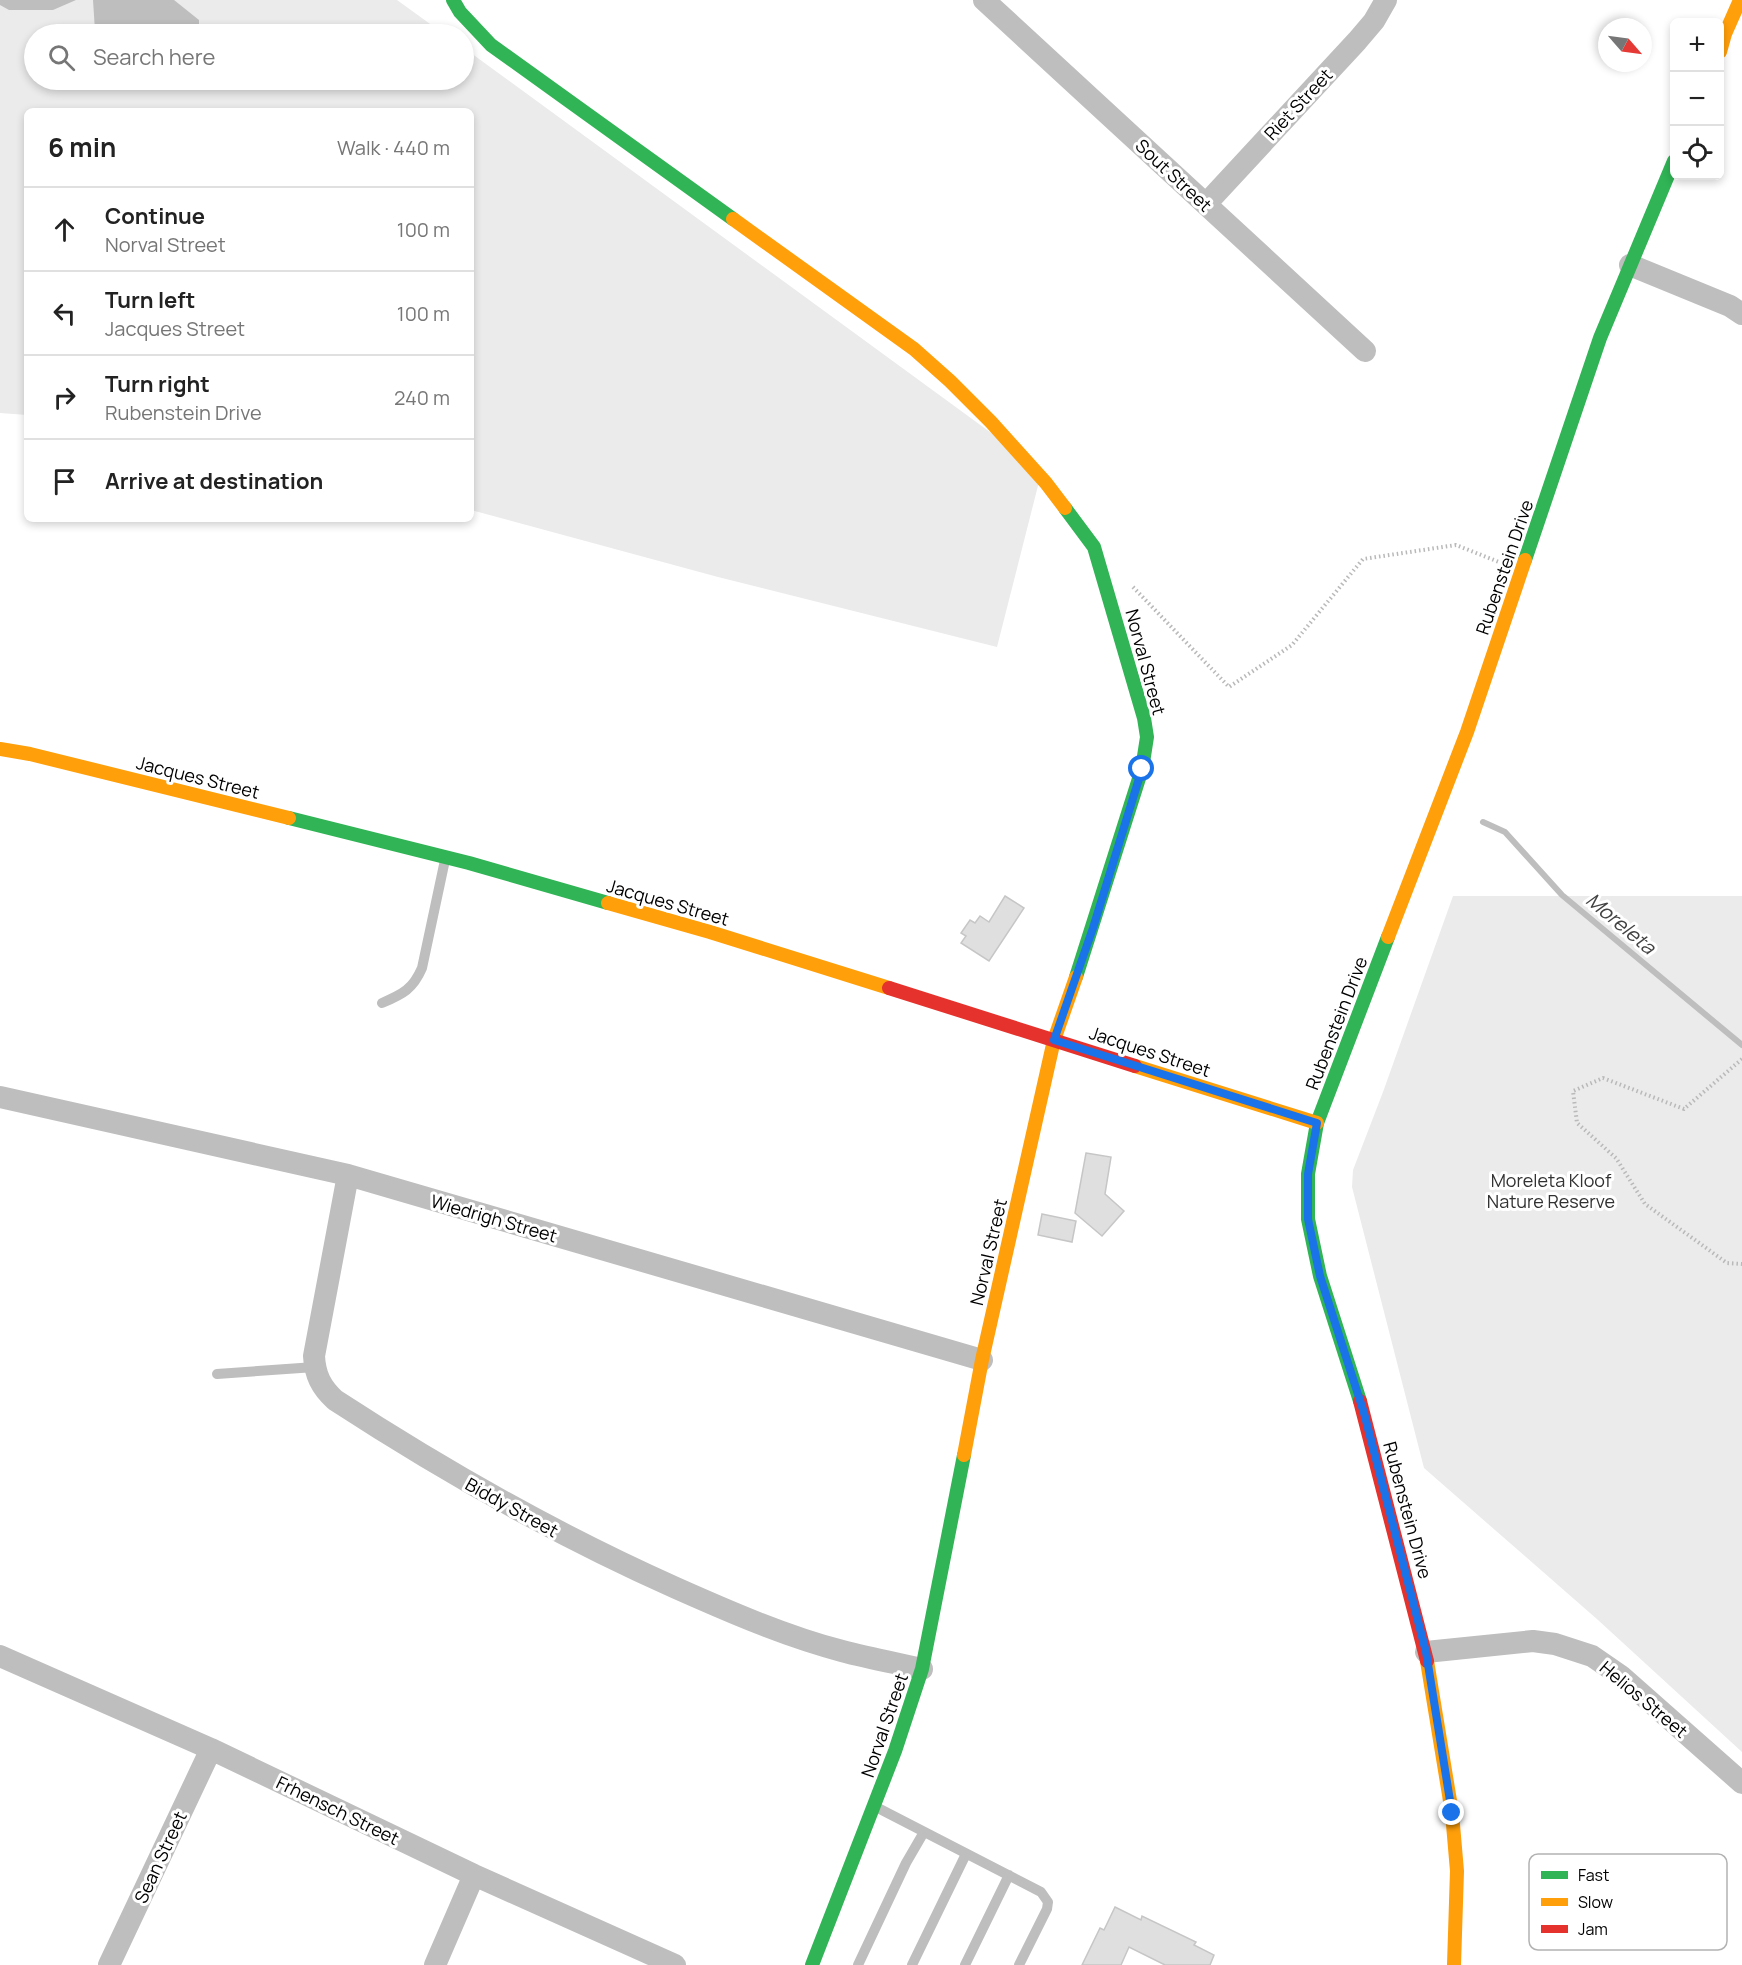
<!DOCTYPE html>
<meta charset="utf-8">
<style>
body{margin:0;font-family:Manrope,sans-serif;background:#f2f2f2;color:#222}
.controls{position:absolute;right:18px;top:18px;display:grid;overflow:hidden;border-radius:9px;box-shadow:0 3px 9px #0003}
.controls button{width:54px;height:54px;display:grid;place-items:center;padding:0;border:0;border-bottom:2px solid #e0e0e0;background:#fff;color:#222;font:30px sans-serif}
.compass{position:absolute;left:1598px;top:18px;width:54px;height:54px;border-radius:50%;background:#fff;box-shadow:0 3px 9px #0003;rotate:118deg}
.stop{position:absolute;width:18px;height:18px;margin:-14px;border:4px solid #1a73e8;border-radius:50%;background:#fff}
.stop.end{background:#1a73e8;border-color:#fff;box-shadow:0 2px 6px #0008}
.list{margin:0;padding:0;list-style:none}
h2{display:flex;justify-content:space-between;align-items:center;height:78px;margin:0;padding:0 24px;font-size:26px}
h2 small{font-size:20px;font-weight:400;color:#767676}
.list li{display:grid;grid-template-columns:39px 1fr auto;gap:18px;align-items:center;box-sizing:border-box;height:84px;padding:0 24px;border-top:2px solid #e0e0e0}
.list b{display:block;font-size:22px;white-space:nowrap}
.list p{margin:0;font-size:20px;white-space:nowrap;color:#767676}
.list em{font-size:20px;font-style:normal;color:#767676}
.icon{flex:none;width:33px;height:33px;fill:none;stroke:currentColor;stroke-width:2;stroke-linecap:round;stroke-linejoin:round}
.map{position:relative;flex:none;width:1742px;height:1965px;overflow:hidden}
.search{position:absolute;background:#fff;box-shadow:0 3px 9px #0003;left:24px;top:24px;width:450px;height:66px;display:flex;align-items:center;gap:15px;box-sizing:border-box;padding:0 21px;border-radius:33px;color:#767676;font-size:22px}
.panel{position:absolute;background:#fff;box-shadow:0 3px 9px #0003;left:24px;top:108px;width:450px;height:414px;border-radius:9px}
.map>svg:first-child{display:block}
.green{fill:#ebebeb}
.water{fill:#bebebe}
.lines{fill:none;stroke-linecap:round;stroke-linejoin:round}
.stream{stroke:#bebebe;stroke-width:6}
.building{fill:#dfdfdf;stroke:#c6c6c6;stroke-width:1.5}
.path{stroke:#b9b9b9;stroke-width:4;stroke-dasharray:1.5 3;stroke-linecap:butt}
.lane{stroke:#bebebe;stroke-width:10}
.street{stroke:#bebebe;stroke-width:22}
.fast{stroke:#30b455;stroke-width:14}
.slow{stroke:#ff9f0a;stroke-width:14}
.jam{stroke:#e5322d;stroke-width:14}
.route{stroke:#1a73e8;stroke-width:8}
.labels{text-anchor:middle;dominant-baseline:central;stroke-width:6;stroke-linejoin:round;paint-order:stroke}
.street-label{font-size:18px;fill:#000;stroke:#fff}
.park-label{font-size:18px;fill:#323232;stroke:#fff}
.water-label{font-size:20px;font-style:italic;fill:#434343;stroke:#fff}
.key{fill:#fff;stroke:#b2b2b2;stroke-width:1.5}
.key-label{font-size:16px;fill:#000}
</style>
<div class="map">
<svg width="1742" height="1965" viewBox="0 0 1742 1965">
<rect width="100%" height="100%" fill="#fff"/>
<!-- green -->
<path class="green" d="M 0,0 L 397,0 L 444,34 L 34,34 L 34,80 L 464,80 L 464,48 L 1042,470 L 997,647 L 718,577 L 471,510 L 471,111 L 27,111 L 27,415 L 0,413 Z
M 1453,896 L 1742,896 L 1742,1752 L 1598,1620 L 1424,1468 L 1352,1187 L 1353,1170 L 1383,1092 Z"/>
<!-- water -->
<path class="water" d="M 0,0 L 76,0 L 53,10 L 9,10 L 0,5 Z
M 93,0 L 174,0 L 199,20 L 199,34 L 101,34 L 95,31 Z"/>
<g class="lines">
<!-- stream -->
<path class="stream" d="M 1483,822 L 1505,832 L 1562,895 L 1742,1045"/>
</g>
<!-- building -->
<path class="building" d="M 1005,896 L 1024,908 L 989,961 L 961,943 L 966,936 L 961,933 L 970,920 L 975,923 L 980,916 L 989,922 Z
M 1086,1153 L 1111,1157 L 1105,1194 L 1124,1211 L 1102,1236 L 1075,1213 Z
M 1042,1214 L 1076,1221 L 1072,1242 L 1038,1235 Z
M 1115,1907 L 1141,1920 L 1142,1916 L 1196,1942 L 1194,1945 L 1214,1955 L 1210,1965 L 1165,1965 L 1129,1947 L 1121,1965 L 1082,1965 L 1100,1928 L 1104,1930 Z"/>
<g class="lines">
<!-- path -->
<path class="path" d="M 1133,587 L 1229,687 L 1292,645 L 1363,559 L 1456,545 L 1499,562
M 1742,1059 L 1684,1109 L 1603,1078 L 1573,1091 L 1577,1123 L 1616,1158 L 1645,1204 L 1727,1263 L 1742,1264"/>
<!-- lane -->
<path class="lane" d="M 382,1003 C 403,994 413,989 422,968 L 445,860
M 217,1374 L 315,1367
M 876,1807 L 1041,1892 L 1048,1902 L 1047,1909 L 1019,1965
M 858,1965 L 906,1863 L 924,1832
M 912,1965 L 966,1854
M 965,1965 L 1009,1875"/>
<!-- street -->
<path class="street" d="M 984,0 L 1365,351
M 1206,204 L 1357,41 L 1374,21 L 1386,0
M 1630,265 L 1730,306 L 1742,314
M 0,1097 L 348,1175 L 982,1360
M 348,1175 L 314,1356 C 315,1375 321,1387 335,1400 C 444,1471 557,1535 676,1588 C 730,1612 785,1636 842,1651 C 868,1658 895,1663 922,1669
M 1426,1652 L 1533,1641 L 1555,1644 L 1592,1656 L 1621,1676 L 1742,1783
M 0,1656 L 211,1749 L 474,1875 L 675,1965
M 109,1965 L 211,1749
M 435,1965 L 474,1875"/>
<!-- fast -->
<path class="fast" d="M 453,0 L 460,12 L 491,45 L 733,219
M 1065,508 L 1094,547 L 1144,718 L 1147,737 L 1142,769 L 1076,977
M 1525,560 L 1600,338 L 1674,161
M 289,818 L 469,863 L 608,903
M 1360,1401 L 1320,1276 L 1308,1219 L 1308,1174 L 1317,1123 L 1388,937
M 812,1965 L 895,1751 L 922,1669 L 964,1455"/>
<!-- slow -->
<path class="slow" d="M 1720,52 L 1725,34 L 1740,0
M 733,219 L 914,349 L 950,381 L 991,422 L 1046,483 L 1065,508
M 0,749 L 30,754 L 289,818
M 608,903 L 710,932 L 889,988
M 1388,937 L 1467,732 L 1525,560
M 1135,1066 L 1317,1123
M 964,1455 L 982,1360 L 1054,1040 L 1076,977
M 1427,1661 L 1452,1813 L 1457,1871 L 1454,1965"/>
<!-- jam -->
<path class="jam" d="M 889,988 L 1135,1066
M 1360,1401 L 1427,1661"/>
</g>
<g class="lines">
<!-- route -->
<path class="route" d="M 1142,769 L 1093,928 L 1054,1040 L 1317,1123 L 1308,1174 L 1308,1219 L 1320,1276 L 1364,1413 L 1426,1652 L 1452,1813"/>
</g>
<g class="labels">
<!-- street labels -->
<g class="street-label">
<text transform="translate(1298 104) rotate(-47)">Riet Street</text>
<text transform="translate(1174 175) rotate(43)">Sout Street</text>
<text transform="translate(1504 567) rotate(-71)">Rubenstein Drive</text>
<text transform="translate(1146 662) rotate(75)">Norval Street</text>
<text transform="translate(198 777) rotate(14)">Jacques Street</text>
<text transform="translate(668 902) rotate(16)">Jacques Street</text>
<text transform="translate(1336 1023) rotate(-69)">Rubenstein Drive</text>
<text transform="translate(1150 1051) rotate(18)">Jacques Street</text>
<text transform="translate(494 1218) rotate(16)">Wiedrigh Street</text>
<text transform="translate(988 1252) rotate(-77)">Norval Street</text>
<text transform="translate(512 1507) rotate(29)">Biddy Street</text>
<text transform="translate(1408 1510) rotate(75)">Rubenstein Drive</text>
<text transform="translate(1644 1699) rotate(40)">Helios Street</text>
<text transform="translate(884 1725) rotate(-71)">Norval Street</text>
<text transform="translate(338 1810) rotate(26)">Frhensch Street</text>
<text transform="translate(160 1857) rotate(-65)">Sean Street</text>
</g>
<!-- park labels -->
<g class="park-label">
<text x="1551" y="1180">Moreleta Kloof<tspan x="1551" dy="21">Nature Reserve</tspan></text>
</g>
<!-- water labels -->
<g class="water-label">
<text transform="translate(1621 923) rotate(40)">Moreleta</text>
</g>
</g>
<!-- legend -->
<rect x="1529" y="1854" width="198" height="96" rx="9" class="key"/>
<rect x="1541" y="1871" width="27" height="8" fill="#30b455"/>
<rect x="1541" y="1898" width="27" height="8" fill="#ff9f0a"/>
<rect x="1541" y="1925" width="27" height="8" fill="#e5322d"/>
<g class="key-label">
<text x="1578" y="1881">Fast</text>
<text x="1578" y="1908">Slow</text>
<text x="1578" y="1935">Jam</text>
</g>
</svg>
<div class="controls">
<button>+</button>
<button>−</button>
<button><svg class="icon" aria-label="locate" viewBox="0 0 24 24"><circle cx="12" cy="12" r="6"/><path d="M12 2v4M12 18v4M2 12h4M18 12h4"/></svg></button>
</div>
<svg class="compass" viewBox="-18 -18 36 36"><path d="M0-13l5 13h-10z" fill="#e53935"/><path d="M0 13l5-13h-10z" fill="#767676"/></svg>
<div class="stop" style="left:1142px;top:769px"></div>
<div class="stop end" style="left:1452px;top:1813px"></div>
<div class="search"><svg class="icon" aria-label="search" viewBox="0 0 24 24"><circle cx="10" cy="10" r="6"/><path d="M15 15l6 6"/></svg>Search here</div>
<section class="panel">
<h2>6 min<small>Walk · 440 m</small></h2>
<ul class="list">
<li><svg class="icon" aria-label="ahead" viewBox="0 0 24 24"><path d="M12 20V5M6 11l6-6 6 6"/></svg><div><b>Continue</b><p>Norval Street</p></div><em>100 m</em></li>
<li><svg class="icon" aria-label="left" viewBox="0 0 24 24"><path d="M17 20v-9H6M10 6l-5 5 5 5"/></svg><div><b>Turn left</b><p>Jacques Street</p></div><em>100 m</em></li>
<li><svg class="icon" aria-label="right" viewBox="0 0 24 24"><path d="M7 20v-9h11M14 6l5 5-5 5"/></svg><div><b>Turn right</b><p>Rubenstein Drive</p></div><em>240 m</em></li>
<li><svg class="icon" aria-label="arrive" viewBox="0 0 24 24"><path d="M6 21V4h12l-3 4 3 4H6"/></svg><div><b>Arrive at destination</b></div></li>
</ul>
</section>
</div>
